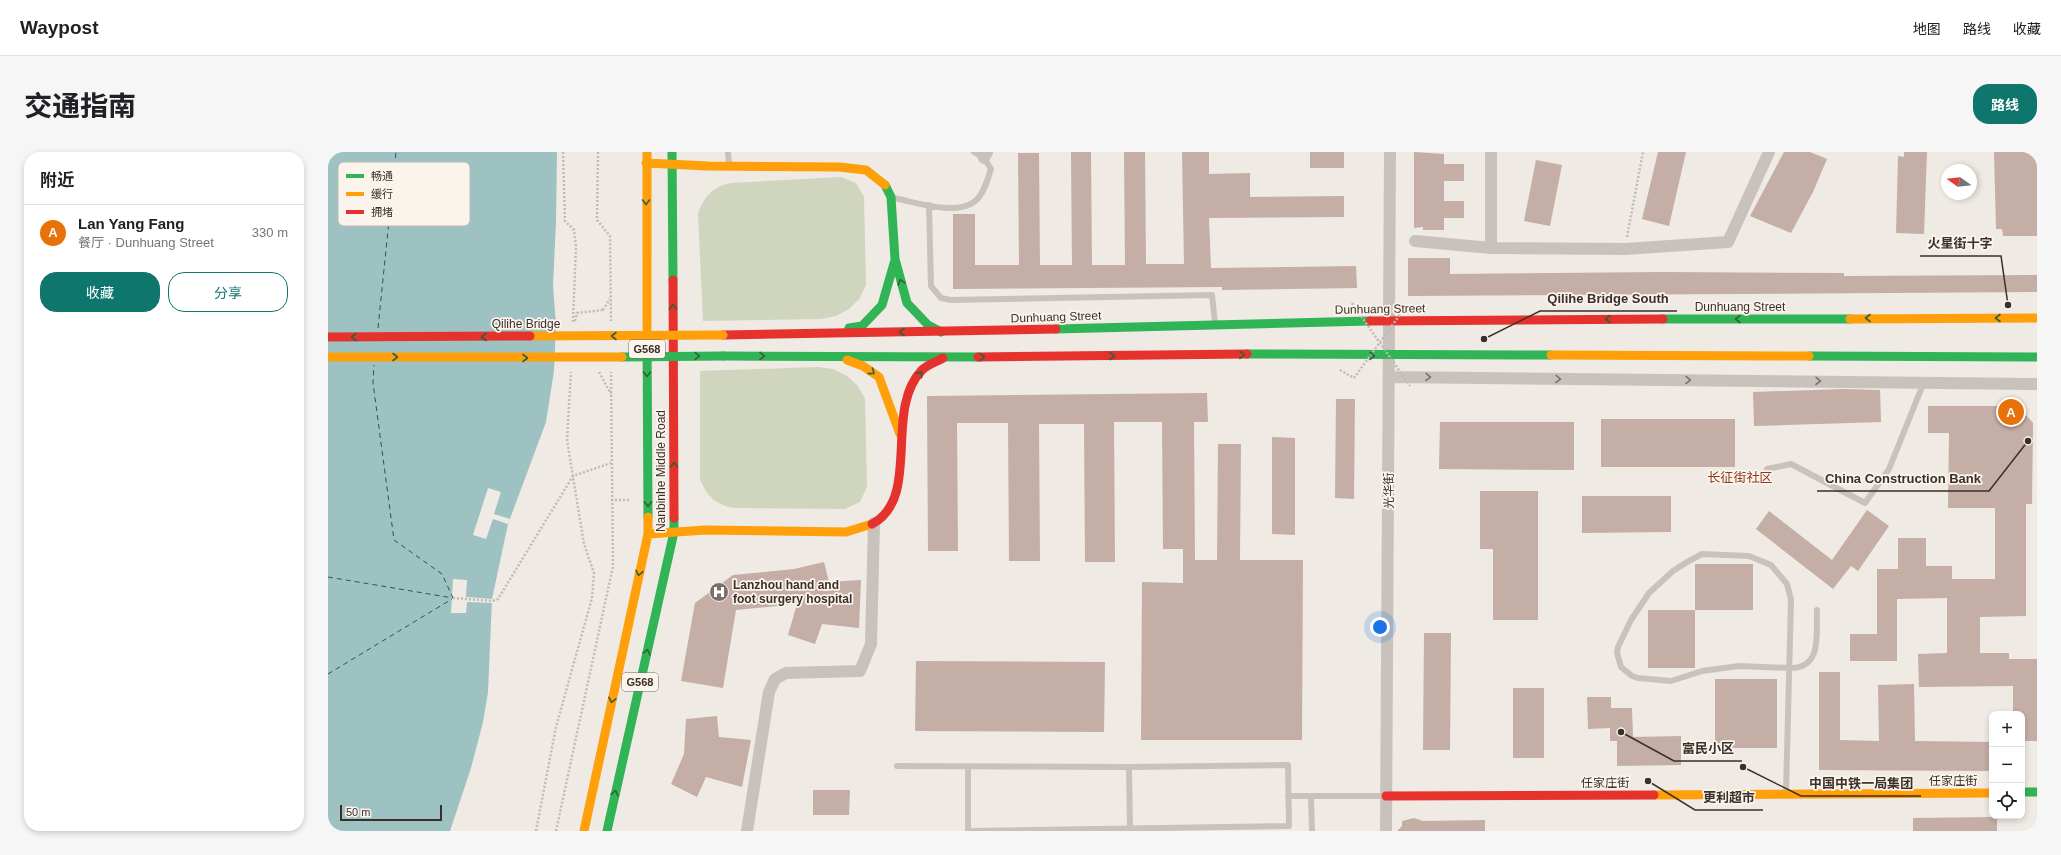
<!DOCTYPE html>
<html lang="zh">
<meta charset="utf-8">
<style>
body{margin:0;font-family:Helvetica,"Noto Sans SC",sans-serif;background:#f6f6f6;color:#202124}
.controls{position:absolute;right:12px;bottom:12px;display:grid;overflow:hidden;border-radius:8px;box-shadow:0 2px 6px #0003}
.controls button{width:36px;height:36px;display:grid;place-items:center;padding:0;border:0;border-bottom:1px solid #e0e0e0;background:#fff;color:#202124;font:20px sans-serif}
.compass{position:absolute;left:1613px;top:12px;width:36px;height:36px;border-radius:50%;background:#fff;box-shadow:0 2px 6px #0003;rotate:285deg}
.scale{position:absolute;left:12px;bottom:10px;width:102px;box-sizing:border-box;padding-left:4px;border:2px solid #3a2f2a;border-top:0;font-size:11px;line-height:14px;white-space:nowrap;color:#3a2f2a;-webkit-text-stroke:3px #fbf4ec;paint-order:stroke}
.you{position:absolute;left:1052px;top:475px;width:14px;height:14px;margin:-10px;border:3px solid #fff;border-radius:50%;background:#1a73e8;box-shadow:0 0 0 6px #1a73e833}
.badge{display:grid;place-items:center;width:26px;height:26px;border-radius:50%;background:#0f766e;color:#fff;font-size:13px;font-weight:700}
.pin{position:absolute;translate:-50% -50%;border:2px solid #fff;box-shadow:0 1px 4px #0006}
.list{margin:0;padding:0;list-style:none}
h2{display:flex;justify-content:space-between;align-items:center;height:52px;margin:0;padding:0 16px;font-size:17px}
h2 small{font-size:13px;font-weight:400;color:#757577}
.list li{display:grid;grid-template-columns:26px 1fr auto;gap:12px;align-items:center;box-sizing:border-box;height:56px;padding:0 16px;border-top:1px solid #e0e0e0}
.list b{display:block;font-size:15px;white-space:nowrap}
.list p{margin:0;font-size:13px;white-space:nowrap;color:#757577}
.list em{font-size:13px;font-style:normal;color:#757577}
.actions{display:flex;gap:8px;padding:12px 16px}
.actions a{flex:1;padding:9px 0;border:1px solid #0f766e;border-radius:16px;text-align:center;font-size:14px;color:#0f766e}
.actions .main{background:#0f766e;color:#fff}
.icon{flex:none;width:22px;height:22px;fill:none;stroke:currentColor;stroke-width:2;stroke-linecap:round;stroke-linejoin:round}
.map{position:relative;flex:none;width:1709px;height:679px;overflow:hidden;border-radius:16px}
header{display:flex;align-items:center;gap:24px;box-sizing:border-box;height:56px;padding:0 20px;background:#fff;border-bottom:1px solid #e0e0e0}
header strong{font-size:19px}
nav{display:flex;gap:22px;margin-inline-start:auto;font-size:14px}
.intro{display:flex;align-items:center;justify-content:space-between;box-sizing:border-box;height:96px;padding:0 24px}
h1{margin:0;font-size:28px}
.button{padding:10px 18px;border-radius:16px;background:#0f766e;color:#fff;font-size:14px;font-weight:700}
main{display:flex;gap:24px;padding:0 24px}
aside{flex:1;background:#fff;border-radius:16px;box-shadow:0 2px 6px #0003}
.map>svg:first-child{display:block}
.green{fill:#d0d5be}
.water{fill:#9ec1c2}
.pier{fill:#efeae4}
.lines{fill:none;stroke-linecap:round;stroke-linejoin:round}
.ferry{stroke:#1d5a5e;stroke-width:1;stroke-dasharray:5 4;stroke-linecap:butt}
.building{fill:#c4aea5}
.path{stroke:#c1bab5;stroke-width:2.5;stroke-dasharray:2 2;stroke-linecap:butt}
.lane{stroke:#c9c2bc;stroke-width:6}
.street{stroke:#c9c2bc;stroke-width:12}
.fast{stroke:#30b455;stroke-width:9}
.slow{stroke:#ff9f0a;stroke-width:9}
.jam{stroke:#e5322d;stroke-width:9}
.path-bridge{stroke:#c1bab5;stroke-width:2.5;stroke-dasharray:2 2;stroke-linecap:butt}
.fast-bridge{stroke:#30b455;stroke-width:9}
.slow-bridge{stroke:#ff9f0a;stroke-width:9}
.jam-bridge{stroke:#e5322d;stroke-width:9}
.oneway{stroke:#365e39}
.oneway2{stroke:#7a716c}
.labels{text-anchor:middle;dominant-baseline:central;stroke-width:3.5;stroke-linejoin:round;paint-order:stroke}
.shield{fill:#fbf4ec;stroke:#746a64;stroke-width:1}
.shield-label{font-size:11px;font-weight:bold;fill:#3a2f2a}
.street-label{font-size:12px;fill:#3a2f2a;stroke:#fbf4ec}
.poi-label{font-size:12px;font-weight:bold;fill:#3a2f2a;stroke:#fbf4ec;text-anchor:start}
.neighbourhood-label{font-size:13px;fill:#8d391f;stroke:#fbf4ec}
.key{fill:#fbf4ec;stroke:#c1b9b2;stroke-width:1}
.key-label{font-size:11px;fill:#3a2f2a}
.leader{fill:none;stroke:#3a2f2a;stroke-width:1.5}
.callout-dot{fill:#3a2f2a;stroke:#fbf4ec;stroke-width:1.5}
.callout-label{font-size:13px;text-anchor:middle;font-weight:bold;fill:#3a2f2a;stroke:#fbf4ec;stroke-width:3.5;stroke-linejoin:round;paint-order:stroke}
</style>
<header>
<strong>Waypost</strong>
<nav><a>地图</a><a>路线</a><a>收藏</a></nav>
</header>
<div class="intro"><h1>交通指南</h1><a class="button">路线</a></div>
<main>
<aside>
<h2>附近<small></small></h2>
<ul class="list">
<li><span class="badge" style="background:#e8710a">A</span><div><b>Lan Yang Fang</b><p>餐厅 · Dunhuang Street</p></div><em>330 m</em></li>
</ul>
<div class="actions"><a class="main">收藏</a><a>分享</a></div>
</aside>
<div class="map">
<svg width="1709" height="679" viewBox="0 0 1709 679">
<rect width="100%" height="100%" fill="#efeae4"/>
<!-- green -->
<path class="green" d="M 513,25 L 528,31 L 536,45 L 538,133 L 532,146 L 521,157 L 508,164 L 493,167 L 375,169 L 370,62 C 376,44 385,35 403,31 Z
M 490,215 L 505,217 L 519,224 L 530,234 L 537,247 L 539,335 L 532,350 L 517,357 L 407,356 C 388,353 379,345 372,327 L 372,219 Z"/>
<!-- water -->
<path class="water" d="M 0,0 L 229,0 L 228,70 L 225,133 L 228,173 L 226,219 L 218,270 L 180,372 L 164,447 L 160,540 L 155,570 L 143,616 L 122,679 L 0,679 Z"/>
<!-- pier -->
<path class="pier" d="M 160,336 L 173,340 L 166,362 L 182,367 L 180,372 L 165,367 L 158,387 L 145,383 Z
M 125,427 L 139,428 L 138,445 L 164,447 L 164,451 L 139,450 L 138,461 L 123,461 Z"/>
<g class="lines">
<!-- ferry -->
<path class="ferry" d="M 50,176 L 68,0
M 0,425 L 125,446 L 114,422 L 66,388 L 45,231 L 46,213
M 0,522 L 124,447"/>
</g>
<!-- building -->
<path class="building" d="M 743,0 L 763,0 L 764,113 L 797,113 L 796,0 L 817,0 L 818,112 L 856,112 L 854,0 L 881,0 L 881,22 L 922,21 L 922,45 L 1016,44 L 1016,65 L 881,66 L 883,116 L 1028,114 L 1029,136 L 894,138 L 894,135 L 625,137 L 625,62 L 647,62 L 647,113 L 691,113 L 690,1 L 711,1 L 712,113 L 744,113 Z
M 982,0 L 1016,0 L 1016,16 L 982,16 Z
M 1086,0 L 1116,2 L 1116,12 L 1136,12 L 1136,29 L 1116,29 L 1116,49 L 1136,49 L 1136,66 L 1116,66 L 1116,78 L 1095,78 L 1095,75 L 1086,76 Z
M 1330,0 L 1358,0 L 1341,74 L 1314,67 Z
M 1456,0 L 1482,0 L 1499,7 L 1485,40 L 1463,81 L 1422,64 Z
M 1576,0 L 1599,0 L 1596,82 L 1568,81 L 1570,4 L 1576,5 Z
M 1666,0 L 1709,0 L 1709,84 L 1675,84 L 1674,77 L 1668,77 Z
M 1208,8 L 1234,13 L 1222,74 L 1196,69 Z
M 1080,106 L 1122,106 L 1122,122 L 1334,120 L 1516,121 L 1516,124 L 1709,123 L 1709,140 L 1080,144 Z
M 1516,237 L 1552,238 L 1553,270 L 1426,274 L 1425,240 Z
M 879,241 L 880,270 L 866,270 L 867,408 L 889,408 L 890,292 L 913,292 L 912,408 L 975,408 L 974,588 L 813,588 L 814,430 L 855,431 L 855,397 L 835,397 L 834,270 L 786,270 L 787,410 L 757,410 L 756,272 L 711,272 L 712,409 L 681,409 L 680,271 L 629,271 L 630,399 L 600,399 L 599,244 Z
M 1008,247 L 1027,247 L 1026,347 L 1007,346 Z
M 1600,254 L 1690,254 L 1705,271 L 1704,352 L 1698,352 L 1698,464 L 1652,465 L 1652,501 L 1681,501 L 1681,507 L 1709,507 L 1709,589 L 1694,589 L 1694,562 L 1685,562 L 1685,534 L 1591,535 L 1590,502 L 1619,501 L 1619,446 L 1569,447 L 1569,509 L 1522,509 L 1522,482 L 1549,482 L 1549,417 L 1570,417 L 1570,386 L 1598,386 L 1598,414 L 1624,414 L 1624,427 L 1667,427 L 1667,356 L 1620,356 L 1621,281 L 1600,281 Z
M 1273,267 L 1407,267 L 1407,315 L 1273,315 Z
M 1112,270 L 1246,270 L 1246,318 L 1111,317 Z
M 944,285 L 967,286 L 967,383 L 944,382 Z
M 1152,339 L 1210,339 L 1210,468 L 1165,468 L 1165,397 L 1152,397 Z
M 1254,344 L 1343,344 L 1343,380 L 1254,381 Z
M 1539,358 L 1561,374 L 1530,419 L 1523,414 L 1505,437 L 1428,377 L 1441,359 L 1504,408 Z
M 496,410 L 501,430 L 533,428 L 531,476 L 494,472 L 487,492 L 460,483 L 469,452 L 408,458 L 395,536 L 353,529 L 367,451 L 405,423 L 466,417 Z
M 1367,412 L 1425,412 L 1425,458 L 1367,458 Z
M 1320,458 L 1367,458 L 1367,516 L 1320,516 Z
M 1096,481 L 1123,481 L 1122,598 L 1095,598 Z
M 588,509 L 777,510 L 776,580 L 587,579 Z
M 1491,520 L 1512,520 L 1512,588 L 1551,589 L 1550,533 L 1586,532 L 1587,589 L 1664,590 L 1664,619 L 1491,618 Z
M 1387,527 L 1449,527 L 1449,596 L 1387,596 Z
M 1185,536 L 1216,536 L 1216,606 L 1185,606 Z
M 1259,545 L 1283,545 L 1283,556 L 1304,556 L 1305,585 L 1353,584 L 1353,613 L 1289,614 L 1289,589 L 1282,589 L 1282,576 L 1260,577 Z
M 389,564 L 391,585 L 423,588 L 414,635 L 378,625 L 369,645 L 343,632 L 356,602 L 358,567 Z
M 485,638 L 522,638 L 521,663 L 485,663 Z
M 1669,665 L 1669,679 L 1585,679 L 1585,666 Z
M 1086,666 L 1095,669 L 1157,668 L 1157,679 L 1069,679 L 1074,674 L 1074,669 Z"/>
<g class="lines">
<!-- path -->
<path class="path" d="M 235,0 L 237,69 L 246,78 L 248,94 L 245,170
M 270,0 L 269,68 L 282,84 L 283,169
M 1299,85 L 1315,0
M 275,158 L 282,147
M 1012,218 L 1026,226
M 271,220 L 283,242
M 283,348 L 303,348
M 125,446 L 164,449 L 170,447 L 245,324 L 283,311
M 208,679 L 228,575 L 264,446 L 266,421 L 256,392 L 239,288 L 243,220
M 228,679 L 285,414 L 283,220"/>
<!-- lane -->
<path class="lane" d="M 400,0 L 401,13
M 565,46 C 588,50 626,64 646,50 C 655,44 660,27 663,17 L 656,6 L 646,0
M 601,53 L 603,134 L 613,146 L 623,148 L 884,143 L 887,171
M 1439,317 L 1463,312 L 1537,351 L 1561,317 L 1596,230
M 569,614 L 801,615
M 640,614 L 640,679
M 1458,640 L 1463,448 L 1459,432 L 1443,413 L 1421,404 L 1374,402 L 1359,410 L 1345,419 L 1321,441 L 1303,468 L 1290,495 L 1289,501 L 1293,515 L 1304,524 L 1310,526 L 1343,529 L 1374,519 L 1411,514 L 1461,516 C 1495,517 1488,482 1489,458
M 960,644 L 1056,644
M 983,644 L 984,679
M 645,679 L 961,674 L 960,613 L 801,615 L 802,676"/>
<!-- street -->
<path class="street" d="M 1163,0 L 1163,96
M 656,6 L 659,0
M 1087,89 L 1163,96 L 1297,97 L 1400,90 L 1441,0
M 1061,225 L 1709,232
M 419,679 L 441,540 L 447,527 L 458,521 L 532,519 L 543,492 L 546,371
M 1058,679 L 1062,0"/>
<!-- fast -->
<path class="fast" d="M 344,0 L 345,128
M 557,33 L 563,45 L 567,107 L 579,151 L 600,173 L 613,180
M 1335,167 L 1522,167
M 521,176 L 534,174 L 554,153 L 567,108
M 728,177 L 1042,169
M 319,182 L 320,365
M 919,202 L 1223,203
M 395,204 L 650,205
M 1481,204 L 1709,205
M 1694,640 L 1709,640
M 279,679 L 346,380 L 346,366"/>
<!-- slow -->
<path class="slow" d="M 319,0 L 319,182
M 318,11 L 380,14 L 511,15 L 538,18 L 557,33
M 1522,167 L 1709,166
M 1223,203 L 1481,204
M 519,208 L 535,214 L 551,225 L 572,282
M 320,382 L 377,378 L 518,380 L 544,372
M 1326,643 L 1664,641
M 256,679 L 320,382 L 320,365"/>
<!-- jam -->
<path class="jam" d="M 345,128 L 346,366
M 1042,169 L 1335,167
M 395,183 L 728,177
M 650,205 L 919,202
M 544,372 C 594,346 555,258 594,218 C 600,212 608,210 615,206
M 1058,644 L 1326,643"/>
<!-- path-bridge -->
<path class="path-bridge" d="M 1024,151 L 1082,234
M 247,169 L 249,161 L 275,158
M 1026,226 L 1079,153"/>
<!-- fast-bridge -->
<path class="fast-bridge" d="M 294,205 L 395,204"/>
<!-- slow-bridge -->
<path class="slow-bridge" d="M 202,184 L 395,183
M 0,205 L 294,205"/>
<!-- jam-bridge -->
<path class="jam-bridge" d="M 0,185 L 202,184"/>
</g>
<!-- one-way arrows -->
<defs><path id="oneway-chevron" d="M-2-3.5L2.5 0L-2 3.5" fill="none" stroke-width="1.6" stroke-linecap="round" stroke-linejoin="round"/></defs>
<g class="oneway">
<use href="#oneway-chevron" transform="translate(318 50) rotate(90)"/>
<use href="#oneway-chevron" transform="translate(573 130) rotate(-106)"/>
<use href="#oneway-chevron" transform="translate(345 155) rotate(-90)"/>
<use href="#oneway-chevron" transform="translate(1540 166) rotate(180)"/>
<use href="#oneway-chevron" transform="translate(1670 166) rotate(180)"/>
<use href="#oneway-chevron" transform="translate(1280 167) rotate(180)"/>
<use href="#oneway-chevron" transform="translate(1410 167) rotate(180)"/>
<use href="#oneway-chevron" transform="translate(574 180) rotate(-180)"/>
<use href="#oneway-chevron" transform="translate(286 184) rotate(180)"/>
<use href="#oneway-chevron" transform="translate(26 185) rotate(180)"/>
<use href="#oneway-chevron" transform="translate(156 185) rotate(180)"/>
<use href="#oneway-chevron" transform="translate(914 203) rotate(1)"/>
<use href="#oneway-chevron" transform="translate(369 204) rotate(-1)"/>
<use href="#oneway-chevron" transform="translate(434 204) rotate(1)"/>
<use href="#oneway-chevron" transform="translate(784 204) rotate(-1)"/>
<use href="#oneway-chevron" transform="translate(1044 204) rotate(1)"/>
<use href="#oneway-chevron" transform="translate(67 205)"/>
<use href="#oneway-chevron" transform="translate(654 205) rotate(-1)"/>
<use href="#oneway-chevron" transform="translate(197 206)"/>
<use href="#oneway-chevron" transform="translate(544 220) rotate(36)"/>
<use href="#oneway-chevron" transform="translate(319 222) rotate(90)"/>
<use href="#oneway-chevron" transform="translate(592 222) rotate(-52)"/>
<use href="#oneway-chevron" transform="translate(346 313) rotate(-90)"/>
<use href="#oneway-chevron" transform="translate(320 352) rotate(90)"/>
<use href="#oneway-chevron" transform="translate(311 421) rotate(102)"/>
<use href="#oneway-chevron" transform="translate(319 500) rotate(-77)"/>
<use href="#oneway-chevron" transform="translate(284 548) rotate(102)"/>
<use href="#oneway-chevron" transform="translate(287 641) rotate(-77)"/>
</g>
<g class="oneway2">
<use href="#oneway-chevron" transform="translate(1100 225) rotate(1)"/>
<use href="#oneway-chevron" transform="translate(1230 227) rotate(1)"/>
<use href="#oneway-chevron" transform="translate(1360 228) rotate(1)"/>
<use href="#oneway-chevron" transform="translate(1490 229) rotate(1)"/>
</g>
<!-- icons -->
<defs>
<symbol id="hospital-disc" viewBox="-11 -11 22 22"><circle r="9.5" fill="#79706b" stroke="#fbf4ec"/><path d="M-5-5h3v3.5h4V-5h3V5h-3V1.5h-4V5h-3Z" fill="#fff"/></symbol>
</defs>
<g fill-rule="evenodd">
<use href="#hospital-disc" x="380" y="429" width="22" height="22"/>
</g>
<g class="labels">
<!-- shield labels -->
<g class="shield">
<rect x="301" y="188" width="36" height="18" rx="3"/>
<rect x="294" y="521" width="36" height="18" rx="3"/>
</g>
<g class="shield-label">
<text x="319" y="197">G568</text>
<text x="312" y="530">G568</text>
</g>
<!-- street labels -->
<g class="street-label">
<text x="1412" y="155">Dunhuang Street</text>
<text transform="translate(1052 157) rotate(-1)">Dunhuang Street</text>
<text transform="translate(728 165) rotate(-2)">Dunhuang Street</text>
<text x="198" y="172">Qilihe Bridge</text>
<text transform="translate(333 319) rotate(-90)">Nanbinhe Middle Road</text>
<text transform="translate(1061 339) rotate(-90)">光华街</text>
<text x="1625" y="629">任家庄街</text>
<text x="1277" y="631">任家庄街</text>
</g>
<!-- poi labels -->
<g class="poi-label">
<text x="405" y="433">Lanzhou hand and<tspan x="405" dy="14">foot surgery hospital</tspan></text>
</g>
<!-- neighbourhood labels -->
<g class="neighbourhood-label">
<text x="1412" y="325">长征街社区</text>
</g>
</g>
<!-- legend -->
<rect x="10" y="10" width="132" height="64" rx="6" class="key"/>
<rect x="18" y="22" width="18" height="4" fill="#30b455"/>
<rect x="18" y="40" width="18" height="4" fill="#ff9f0a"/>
<rect x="18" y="58" width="18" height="4" fill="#e5322d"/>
<g class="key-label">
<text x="43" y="28">畅通</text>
<text x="43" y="46">缓行</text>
<text x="43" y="64">拥堵</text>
</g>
<!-- callouts -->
<path class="leader" d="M1680 153L1673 104H1592M1156 187L1212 159H1349M1700 289L1661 339H1489M1293 580L1346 609H1414M1415 615L1473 644H1593M1320 629L1367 658H1435"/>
<g class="callout-dot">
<circle cx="1680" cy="153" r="4"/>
<circle cx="1156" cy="187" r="4"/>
<circle cx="1700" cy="289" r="4"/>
<circle cx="1293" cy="580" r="4"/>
<circle cx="1415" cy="615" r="4"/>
<circle cx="1320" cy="629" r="4"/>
</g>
<g class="callout-label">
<text x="1632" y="96">火星街十字</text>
<text x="1280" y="151">Qilihe Bridge South</text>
<text x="1575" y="331">China Construction Bank</text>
<text x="1380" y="601">富民小区</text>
<text x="1533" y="636">中国中铁一局集团</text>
<text x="1401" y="650">更利超市</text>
</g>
</svg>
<div class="controls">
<button>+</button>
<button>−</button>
<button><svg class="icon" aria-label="locate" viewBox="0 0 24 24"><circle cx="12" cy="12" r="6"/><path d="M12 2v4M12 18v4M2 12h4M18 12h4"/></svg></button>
</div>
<svg class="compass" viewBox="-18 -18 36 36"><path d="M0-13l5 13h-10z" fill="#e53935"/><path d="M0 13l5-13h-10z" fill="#757577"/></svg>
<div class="scale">50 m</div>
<div class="you"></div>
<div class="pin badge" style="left:1683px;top:260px;background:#e8710a">A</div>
</div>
</main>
